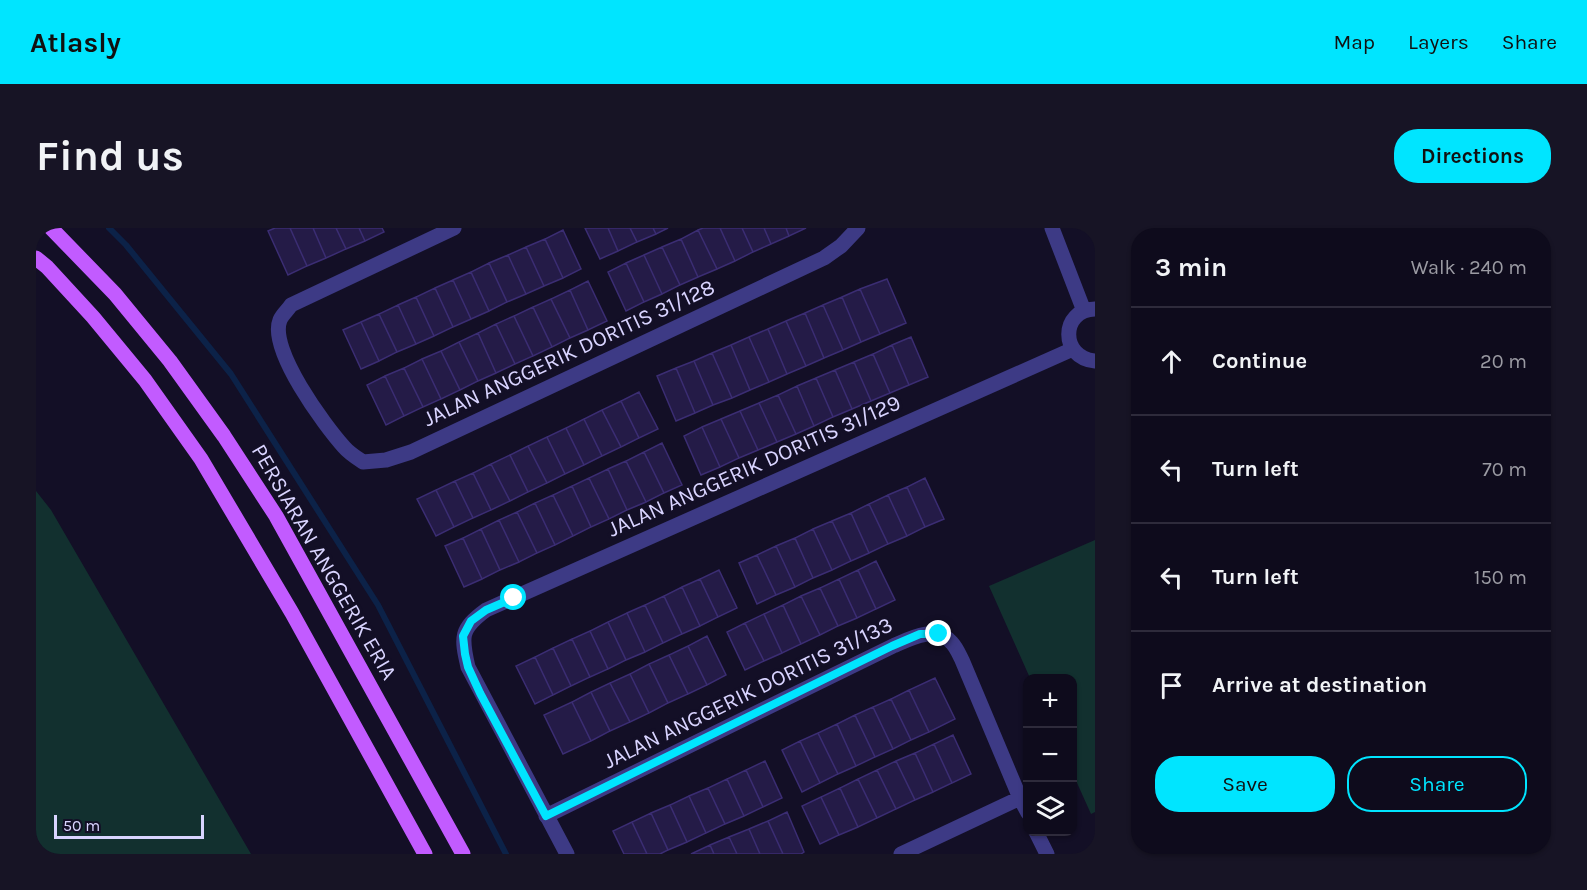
<!DOCTYPE html>
<meta charset="utf-8">
<style>
body{margin:0;font-family:Karla,sans-serif;background:#171425;color:#f1f3f6}
.controls{position:absolute;right:18px;bottom:18px;display:grid;overflow:hidden;border-radius:12px;box-shadow:0 2px 4px #0004}
.controls button{width:54px;height:54px;display:grid;place-items:center;padding:0;border:0;border-bottom:2px solid #2e2b3b;background:#0e0b1c;color:#f1f3f6;font:30px sans-serif}
.scale{position:absolute;left:18px;bottom:15px;width:150px;box-sizing:border-box;padding-left:6px;border:3px solid #d9d4ff;border-top:0;font-size:16px;line-height:21px;white-space:nowrap;color:#d9d4ff;-webkit-text-stroke:4px #130f26;paint-order:stroke}
.stop{position:absolute;width:18px;height:18px;margin:-14px;border:4px solid #00e5ff;border-radius:50%;background:#fff}
.stop.end{background:#00e5ff;border-color:#fff;box-shadow:0 2px 6px #0008}
.list{margin:0;padding:0;list-style:none}
h2{display:flex;justify-content:space-between;align-items:center;height:78px;margin:0;padding:0 24px;font-size:26px}
h2 small{font-size:20px;font-weight:400;color:#9b9ba3}
.list li{display:grid;grid-template-columns:39px 1fr auto;gap:18px;align-items:center;box-sizing:border-box;height:108px;padding:0 24px;border-top:2px solid #2e2b3b}
.list b{display:block;font-size:22px;white-space:nowrap}
.list em{font-size:20px;font-style:normal;color:#9b9ba3}
.actions{display:flex;gap:12px;padding:18px 24px}
.actions a{flex:1;padding:14px 0;border:2px solid #00e5ff;border-radius:24px;text-align:center;font-size:21px;color:#00e5ff}
.actions .main{background:#00e5ff;color:#111}
.icon{flex:none;width:33px;height:33px;fill:none;stroke:currentColor;stroke-width:2;stroke-linecap:round;stroke-linejoin:round}
.map{position:relative;flex:none;width:1059px;height:626px;overflow:hidden;border-radius:24px}
header{display:flex;align-items:center;gap:36px;box-sizing:border-box;height:84px;padding:0 30px;background:#00e5ff;color:#111}
header strong{font-size:28px}
nav{display:flex;gap:33px;margin-inline-start:auto;font-size:21px}
.intro{display:flex;align-items:center;justify-content:space-between;box-sizing:border-box;height:144px;padding:0 36px}
h1{margin:0;font-size:42px}
.button{padding:15px 27px;border-radius:24px;background:#00e5ff;color:#111;font-size:21px;font-weight:700}
main{display:flex;gap:36px;padding:0 36px}
aside{flex:1;background:#0e0b1c;border-radius:24px;box-shadow:0 2px 4px #0004}
.map>svg:first-child{display:block}
.green{fill:#12302f}
.lines{fill:none;stroke-linecap:round;stroke-linejoin:round}
.stream{stroke:#0c2248;stroke-width:6}
.building{fill:#241b47;stroke:#3b2d73;stroke-width:1.5}
.minor{stroke:#3d3a85;stroke-width:15}
.major{stroke:#c25bff;stroke-width:15}
.route{stroke:#00e5ff;stroke-width:8}
.labels{text-anchor:middle;dominant-baseline:central;stroke-width:6;stroke-linejoin:round;paint-order:stroke}
.street-label{font-size:22px;fill:#d9d4ff;stroke:#130f26}
</style>
<header>
<strong>Atlasly</strong>
<nav><a>Map</a><a>Layers</a><a>Share</a></nav>
</header>
<div class="intro"><h1>Find us</h1><a class="button">Directions</a></div>
<main>
<div class="map">
<svg width="1059" height="626" viewBox="0 0 1059 626">
<rect width="100%" height="100%" fill="#130f26"/>
<!-- green -->
<path class="green" d="M 0,263 L 15,282 L 215,626 L 0,626 Z
M 1059,312 L 1059,584 L 1055,586 L 1037,546 L 1036,451 L 994,450 L 953,358 Z"/>
<g class="lines">
<!-- stream -->
<path class="stream" d="M 73,0 L 90,17 L 195,146 L 342,377 L 470,626"/>
</g>
<!-- building -->
<path class="building" d="M 239,0 L 254,0 L 271,38 L 252,47 L 232,3 Z
M 254,0 L 277,0 L 290,30 L 271,38 Z
M 277,0 L 300,0 L 310,21 L 290,30 Z
M 300,0 L 323,0 L 329,13 L 310,21 Z
M 323,0 L 346,0 L 348,4 L 329,13 Z
M 549,0 L 572,0 L 582,23 L 564,31 Z
M 572,0 L 594,0 L 601,14 L 582,23 Z
M 594,0 L 617,0 L 620,6 L 601,14 Z
M 617,0 L 632,0 L 620,6 Z
M 667,0 L 684,0 L 699,33 L 681,41 L 662,2 Z
M 684,0 L 706,0 L 717,24 L 699,33 Z
M 706,0 L 728,0 L 735,16 L 717,24 Z
M 728,0 L 750,0 L 753,8 L 735,16 Z
M 750,0 L 770,0 L 753,8 Z
M 527,2 L 545,41 L 527,50 L 509,11 Z
M 662,2 L 681,41 L 662,49 L 645,11 Z
M 509,11 L 527,50 L 508,58 L 490,19 Z
M 645,11 L 662,49 L 644,57 L 626,19 Z
M 490,19 L 508,58 L 490,66 L 472,27 Z
M 626,19 L 644,57 L 626,66 L 608,27 Z
M 472,27 L 490,66 L 471,74 L 453,35 Z
M 608,27 L 626,66 L 608,74 L 590,35 Z
M 453,35 L 471,74 L 453,83 L 435,44 Z
M 590,35 L 608,74 L 590,83 L 572,44 Z
M 435,44 L 453,83 L 435,91 L 417,52 Z
M 851,51 L 870,95 L 844,106 L 824,61 Z
M 417,52 L 435,91 L 417,99 L 399,60 Z
M 552,53 L 571,93 L 552,102 L 534,62 Z
M 399,60 L 417,99 L 398,108 L 380,69 Z
M 824,61 L 844,106 L 825,114 L 806,69 Z
M 534,62 L 552,102 L 534,110 L 515,71 Z
M 380,69 L 398,108 L 380,116 L 362,77 Z
M 806,69 L 825,114 L 807,122 L 787,77 Z
M 515,71 L 534,110 L 516,119 L 497,79 Z
M 362,77 L 380,116 L 361,124 L 343,86 Z
M 787,77 L 807,122 L 788,130 L 769,85 Z
M 497,79 L 516,119 L 497,128 L 478,88 Z
M 769,85 L 788,130 L 770,138 L 750,93 Z
M 343,86 L 361,124 L 343,133 L 325,94 Z
M 478,88 L 497,128 L 479,136 L 460,96 Z
M 750,93 L 770,138 L 751,146 L 732,101 Z
M 325,94 L 343,133 L 325,141 L 307,102 Z
M 460,96 L 479,136 L 460,145 L 442,105 Z
M 732,101 L 751,146 L 733,154 L 713,109 Z
M 442,105 L 460,145 L 442,153 L 423,114 Z
M 713,109 L 733,154 L 714,162 L 695,117 Z
M 875,109 L 892,149 L 873,157 L 856,117 Z
M 423,114 L 442,153 L 424,162 L 405,123 Z
M 695,117 L 714,162 L 696,170 L 676,125 Z
M 856,117 L 873,157 L 854,165 L 837,126 Z
M 405,123 L 424,162 L 405,171 L 386,131 Z
M 676,125 L 696,170 L 677,177 L 658,133 Z
M 837,126 L 854,165 L 835,173 L 818,134 Z
M 386,131 L 405,171 L 387,179 L 368,140 Z
M 658,133 L 677,177 L 659,185 L 640,140 Z
M 818,134 L 835,173 L 816,181 L 799,142 Z
M 368,140 L 387,179 L 368,188 L 349,148 Z
M 640,140 L 659,185 L 640,193 L 621,148 Z
M 799,142 L 816,181 L 797,189 L 780,150 Z
M 349,148 L 368,188 L 350,197 L 331,157 Z
M 780,150 L 797,189 L 778,198 L 761,158 Z
M 761,158 L 778,198 L 760,206 L 742,167 Z
M 603,164 L 622,201 L 603,210 L 585,173 Z
M 742,167 L 760,206 L 741,214 L 723,175 Z
M 585,173 L 603,210 L 585,219 L 566,182 Z
M 723,175 L 741,214 L 722,222 L 704,183 Z
M 566,182 L 585,219 L 566,228 L 548,191 Z
M 704,183 L 722,222 L 703,230 L 685,191 Z
M 548,191 L 566,228 L 548,237 L 530,200 Z
M 685,191 L 703,230 L 684,239 L 666,199 Z
M 666,199 L 684,239 L 665,247 L 648,208 Z
M 530,200 L 548,237 L 529,246 L 511,209 Z
M 511,209 L 529,246 L 511,255 L 492,218 Z
M 626,215 L 646,257 L 628,265 L 608,224 Z
M 492,218 L 511,255 L 492,264 L 474,227 Z
M 608,224 L 628,265 L 610,274 L 590,233 Z
M 474,227 L 492,264 L 474,273 L 455,236 Z
M 590,233 L 610,274 L 591,282 L 572,241 Z
M 455,236 L 474,273 L 455,282 L 437,245 Z
M 572,241 L 591,282 L 573,291 L 553,250 Z
M 437,245 L 455,282 L 437,290 L 419,253 Z
M 553,250 L 573,291 L 555,299 L 536,258 Z
M 889,250 L 908,291 L 889,299 L 871,259 Z
M 419,253 L 437,290 L 418,299 L 400,262 Z
M 536,258 L 555,299 L 537,308 L 517,267 Z
M 871,259 L 889,299 L 871,308 L 852,267 Z
M 400,262 L 418,299 L 400,308 L 381,271 Z
M 517,267 L 537,308 L 519,317 L 499,275 Z
M 852,267 L 871,308 L 852,316 L 833,276 Z
M 499,275 L 519,317 L 501,325 L 481,284 Z
M 833,276 L 852,316 L 833,325 L 815,285 Z
M 481,284 L 501,325 L 483,334 L 463,292 Z
M 815,285 L 833,325 L 815,333 L 796,293 Z
M 463,292 L 483,334 L 464,342 L 445,301 Z
M 796,293 L 815,333 L 796,342 L 777,301 Z
M 445,301 L 464,342 L 446,351 L 427,310 Z
M 777,301 L 796,342 L 777,350 L 759,310 Z
M 427,310 L 446,351 L 428,359 L 409,318 Z
M 759,310 L 777,350 L 759,359 L 740,318 Z
M 740,318 L 759,359 L 740,367 L 721,327 Z
M 721,327 L 740,367 L 721,376 L 703,335 Z
M 840,333 L 859,372 L 840,381 L 822,342 Z
M 683,342 L 701,380 L 682,389 L 664,351 Z
M 822,342 L 840,381 L 821,390 L 803,351 Z
M 664,351 L 682,389 L 664,398 L 646,359 Z
M 803,351 L 821,390 L 802,398 L 784,360 Z
M 646,359 L 664,398 L 646,406 L 628,368 Z
M 784,360 L 802,398 L 784,407 L 765,368 Z
M 628,368 L 646,406 L 627,415 L 609,377 Z
M 765,368 L 784,407 L 765,416 L 747,377 Z
M 609,377 L 627,415 L 609,424 L 591,385 Z
M 747,377 L 765,416 L 746,425 L 728,386 Z
M 591,385 L 609,424 L 590,432 L 572,394 Z
M 728,386 L 746,425 L 728,433 L 709,395 Z
M 572,394 L 590,432 L 572,441 L 554,403 Z
M 709,395 L 728,433 L 709,442 L 691,404 Z
M 554,403 L 572,441 L 554,449 L 536,411 Z
M 671,408 L 690,447 L 671,457 L 652,418 Z
M 536,411 L 554,449 L 535,458 L 517,420 Z
M 652,418 L 671,457 L 652,466 L 633,427 Z
M 517,420 L 535,458 L 517,467 L 499,429 Z
M 633,427 L 652,466 L 632,475 L 613,436 Z
M 499,429 L 517,467 L 499,476 L 480,438 Z
M 613,436 L 632,475 L 613,485 L 594,446 Z
M 594,446 L 613,485 L 594,494 L 574,455 Z
M 899,450 L 919,491 L 893,504 L 873,462 Z
M 574,455 L 594,494 L 574,503 L 555,464 Z
M 873,462 L 893,504 L 875,512 L 855,471 Z
M 555,464 L 574,503 L 555,513 L 536,474 Z
M 855,471 L 875,512 L 857,521 L 837,479 Z
M 536,474 L 555,513 L 527,526 L 508,487 Z
M 837,479 L 857,521 L 839,529 L 819,487 Z
M 819,487 L 839,529 L 820,538 L 801,496 Z
M 801,496 L 820,538 L 802,546 L 782,505 Z
M 782,505 L 802,546 L 784,555 L 764,513 Z
M 917,507 L 935,546 L 916,555 L 898,516 Z
M 764,513 L 784,555 L 766,564 L 746,522 Z
M 898,516 L 916,555 L 897,564 L 879,525 Z
M 879,525 L 897,564 L 879,572 L 860,533 Z
M 729,533 L 746,570 L 727,579 L 710,542 Z
M 860,533 L 879,572 L 860,581 L 841,542 Z
M 710,542 L 727,579 L 708,588 L 691,551 Z
M 841,542 L 860,581 L 841,590 L 822,551 Z
M 691,551 L 708,588 L 689,596 L 672,560 Z
M 822,551 L 841,590 L 822,599 L 804,560 Z
M 672,560 L 689,596 L 670,605 L 653,568 Z
M 804,560 L 822,599 L 803,607 L 785,569 Z
M 653,568 L 670,605 L 651,614 L 634,577 Z
M 785,569 L 803,607 L 784,616 L 766,578 Z
M 634,577 L 651,614 L 632,622 L 615,585 Z
M 751,584 L 768,624 L 765,626 L 747,626 L 732,593 Z
M 615,585 L 632,622 L 624,626 L 611,626 L 596,594 Z
M 732,593 L 747,626 L 724,626 L 713,601 Z
M 596,594 L 611,626 L 588,626 L 577,603 Z
M 713,601 L 724,626 L 701,626 L 693,609 Z
M 693,609 L 701,626 L 678,626 L 674,617 Z
M 674,617 L 678,626 L 655,626 Z"/>
<g class="lines">
<!-- minor -->
<path class="minor" d="M 418,0 L 255,77 C 252,82 246,87 244,92 C 232,121 289,198 308,219 C 313,225 321,230 327,234 L 350,232 L 375,224 L 788,30 L 805,18 L 822,0
M 1016,0 L 1048,83
M 1059,81 C 1024,82 1024,130 1059,133
M 984,570 L 992,585
M 510,588 L 857,418 C 873,411 901,396 916,415 C 920,419 923,426 926,432 L 984,570 L 865,626
M 1000,604 L 1011,626
M 531,626 L 432,439 C 425,409 424,401 450,382 L 1037,121"/>
<!-- major -->
<path class="major" d="M 15,0 L 79,66 L 134,133 L 188,208 L 240,288 L 427,626
M 0,30 L 11,39 L 57,89 L 109,152 L 165,231 L 256,385 L 389,626"/>
</g>
<g class="lines">
<!-- route -->
<path class="route" d="M 478,370 L 450,382 L 435,393 L 427,408 L 429,426 L 432,439 L 444,465 L 510,588 L 856,418 L 884,406 L 903,406"/>
</g>
<g class="labels">
<!-- street labels -->
<g class="street-label">
<text transform="translate(533 125) rotate(-25)">JALAN ANGGERIK DORITIS 31/128</text>
<text transform="translate(718 238) rotate(-24)">JALAN ANGGERIK DORITIS 31/129</text>
<text transform="translate(288 334) rotate(60)">PERSIARAN ANGGERIK ERIA</text>
<text transform="translate(712 465) rotate(-26)">JALAN ANGGERIK DORITIS 31/133</text>
</g>
</g>
</svg>
<div class="controls">
<button>+</button>
<button>−</button>
<button><svg class="icon" aria-label="layers" viewBox="0 0 24 24"><path d="M12 4l9 5-9 5-9-5zM3 14l9 5 9-5"/></svg></button>
</div>
<div class="scale">50 m</div>
<div class="stop" style="left:478px;top:370px"></div>
<div class="stop end" style="left:903px;top:406px"></div>
</div>
<aside>
<h2>3 min<small>Walk · 240 m</small></h2>
<ul class="list">
<li><svg class="icon" aria-label="ahead" viewBox="0 0 24 24"><path d="M12 20V5M6 11l6-6 6 6"/></svg><div><b>Continue</b></div><em>20 m</em></li>
<li><svg class="icon" aria-label="left" viewBox="0 0 24 24"><path d="M17 20v-9H6M10 6l-5 5 5 5"/></svg><div><b>Turn left</b></div><em>70 m</em></li>
<li><svg class="icon" aria-label="left" viewBox="0 0 24 24"><path d="M17 20v-9H6M10 6l-5 5 5 5"/></svg><div><b>Turn left</b></div><em>150 m</em></li>
<li><svg class="icon" aria-label="arrive" viewBox="0 0 24 24"><path d="M6 21V4h12l-3 4 3 4H6"/></svg><div><b>Arrive at destination</b></div></li>
</ul>
<div class="actions"><a class="main">Save</a><a>Share</a></div>
</aside>
</main>
